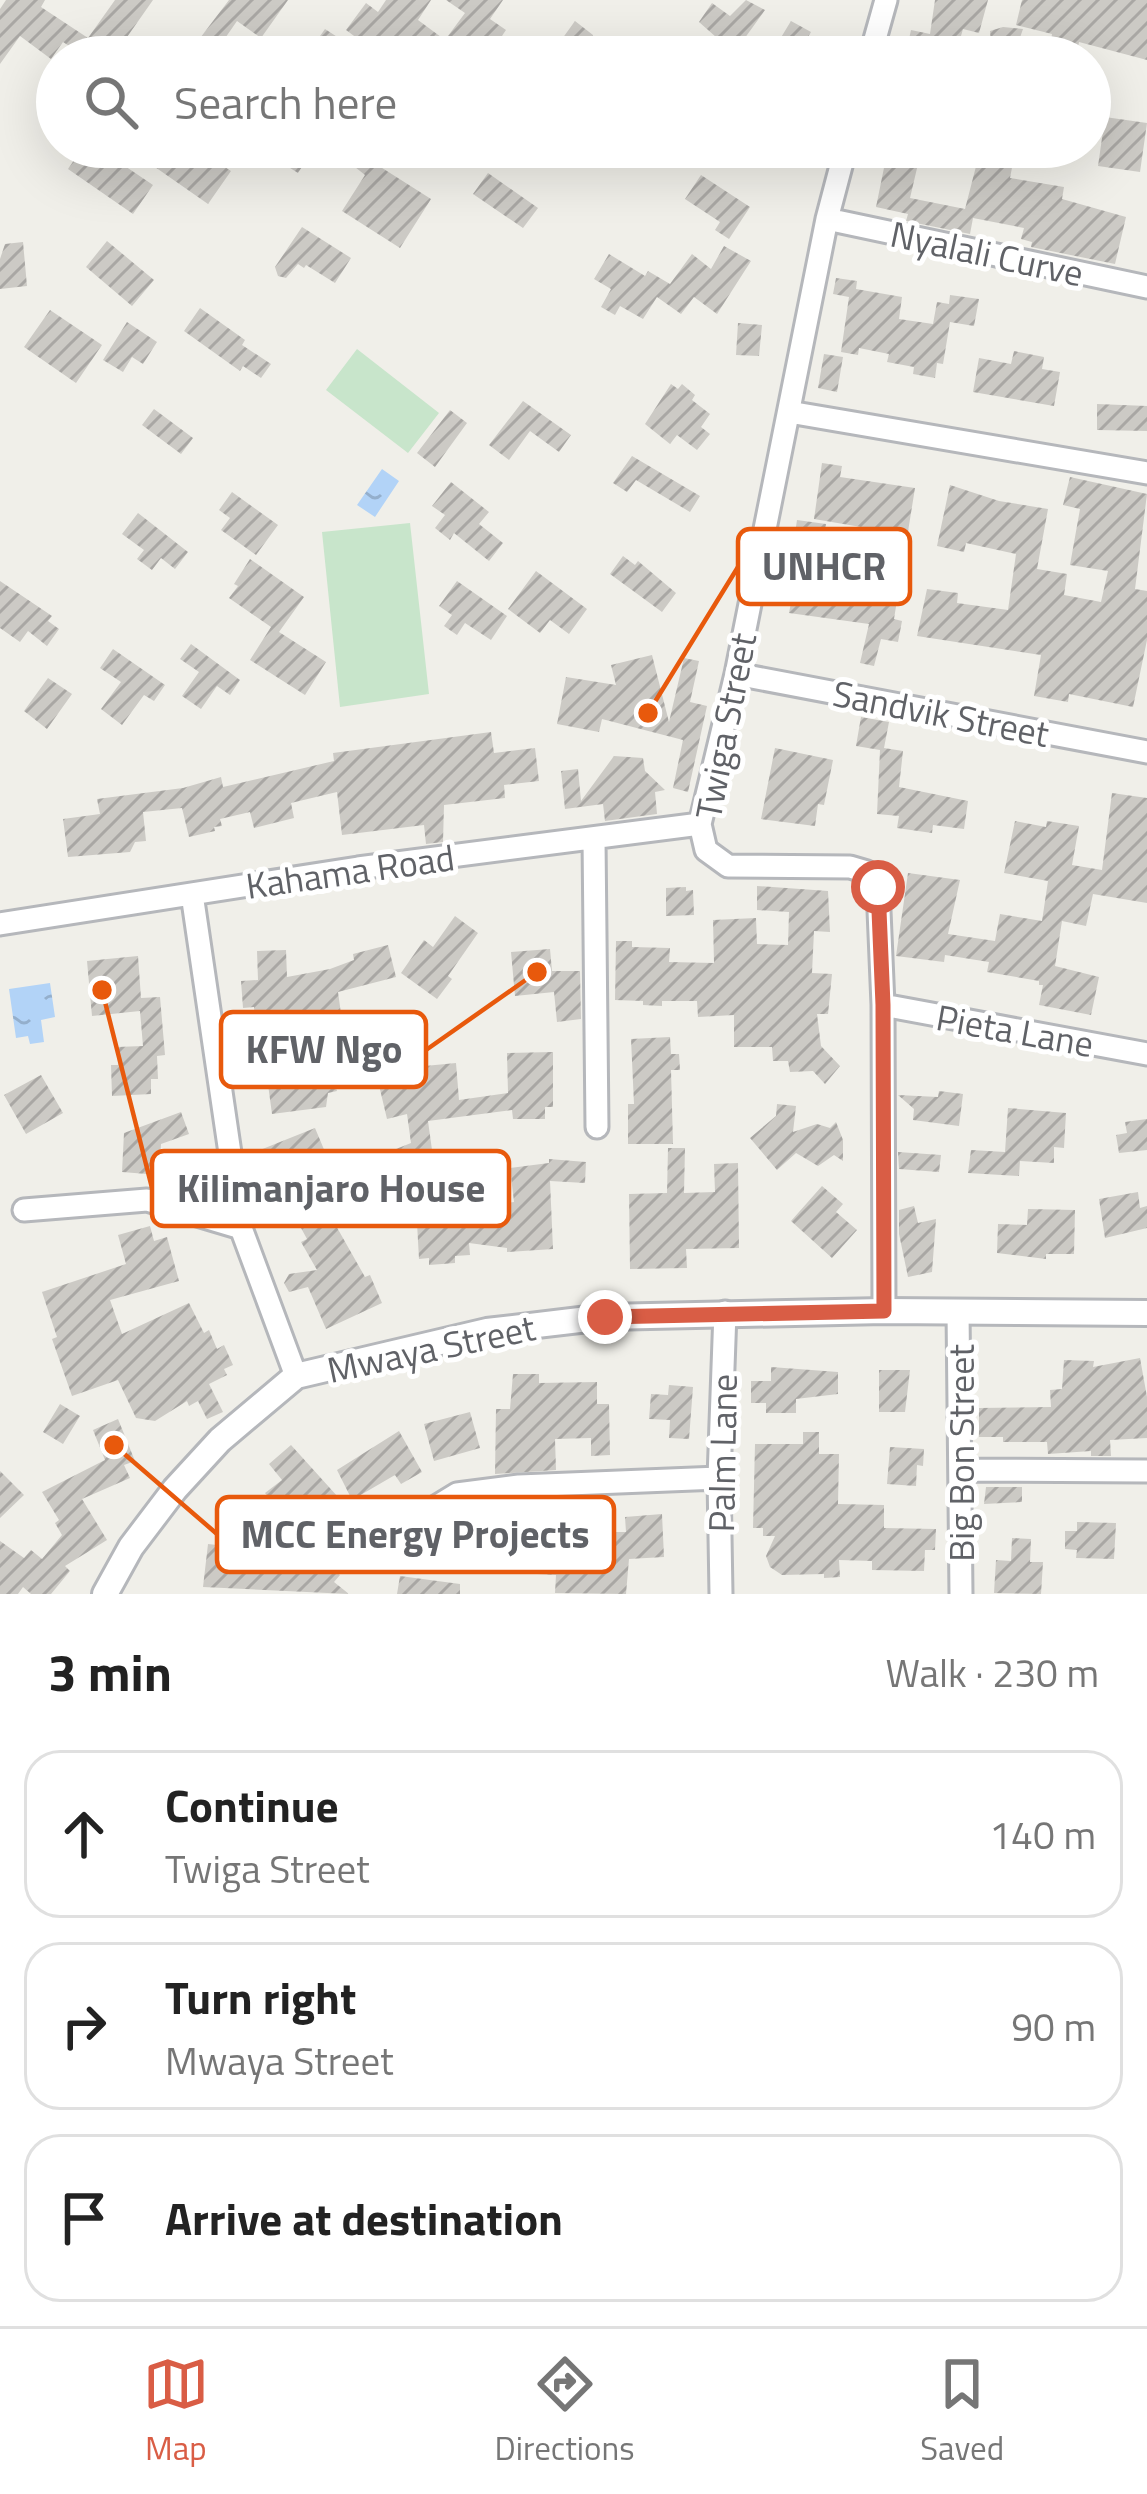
<!DOCTYPE html>
<meta charset="utf-8">
<style>
body{margin:0;font-family:"Titillium Web",sans-serif;background:#f6f6f6;color:#222}
.stop{position:absolute;width:36px;height:36px;margin:-27px;border:9px solid #d95d45;border-radius:50%;background:#fff}
.stop.end{background:#d95d45;border-color:#fff;box-shadow:0 3px 12px #0008}
.list{margin:0;padding:0;list-style:none}
h2{display:flex;justify-content:space-between;align-items:center;height:156px;margin:0;padding:0 48px;font-size:51px}
h2 small{font-size:39px;font-weight:400;color:#767676}
.list li{display:grid;grid-template-columns:78px 1fr auto;gap:36px;align-items:center;box-sizing:border-box;height:168px;margin:0 24px 24px;padding:0 24px;border:3px solid #e0e0e0;border-radius:36px}
.list b{display:block;font-size:45px;white-space:nowrap}
.list p{margin:0;font-size:39px;white-space:nowrap;color:#767676}
.list em{font-size:39px;font-style:normal;color:#767676}
.icon{flex:none;width:66px;height:66px;fill:none;stroke:currentColor;stroke-width:2;stroke-linecap:round;stroke-linejoin:round}
.map{position:relative;flex:none;width:1147px;height:1594px;overflow:hidden}
.search{position:absolute;background:#fff;box-shadow:0 12px 48px #0002;left:36px;right:36px;top:36px;height:132px;display:flex;align-items:center;gap:30px;box-sizing:border-box;padding:0 42px;border-radius:66px;color:#767676;font-size:45px}
.sheet{height:732px;background:#fff}
nav{display:flex;justify-content:space-around;align-items:center;box-sizing:border-box;height:168px;border-top:3px solid #e0e0e0;background:#fff;font-size:33px;color:#767676}
nav a{display:grid;justify-items:center;gap:6px}
nav .on{color:#d95d45}
.map>svg:first-child{display:block}
.green{fill:#c8e5cb}
.water{fill:url(#water-ripples)}
.building{fill:url(#building-hatch)}
.lines{fill:none;stroke-linecap:round;stroke-linejoin:round}
.minor-casing{stroke:#b5b7bb;stroke-width:27}
.tertiary-casing{stroke:#b5b7bb;stroke-width:30}
.minor{stroke:#fff;stroke-width:21}
.tertiary{stroke:#fff;stroke-width:24}
.route{stroke:#d95d45;stroke-width:15}
.labels{text-anchor:middle;dominant-baseline:central;stroke-width:10;stroke-linejoin:round;paint-order:stroke}
.street-label{font-size:36px;fill:#606267;stroke:#fff}
.leader{fill:none;stroke:#e8590c;stroke-width:4.5}
.callout-dot{fill:#e8590c;stroke:#fff;stroke-width:4.5}
.callout{fill:#fff;stroke:#e8590c;stroke-width:4.5}
.callout-label{font-size:39px;text-anchor:middle;font-weight:bold;fill:#606267}
</style>
<div class="map">
<svg width="1147" height="1594" viewBox="0 0 1147 1594">
<defs>
<pattern id="water-ripples" width="26" height="14" patternUnits="userSpaceOnUse" patternTransform="scale(3)"><rect width="26" height="14" fill="#b2d3f7"/><path d="M2 4q2-2 4 0t4 0M15 11q2-2 4 0t4 0" fill="none" stroke="#94afcc"/></pattern>
<pattern id="building-hatch" width="6" height="6" patternUnits="userSpaceOnUse" patternTransform="scale(3)"><rect width="6" height="6" fill="#cccac5"/><path d="M-1 1l2-2M0 6l6-6M5 7l2-2" fill="none" stroke="#a9a7a4"/></pattern>
</defs>
<rect width="100%" height="100%" fill="#f0efe9"/>
<!-- green -->
<path class="green" d="M 357,349 L 439,413 L 408,453 L 326,390 Z
M 410,523 L 429,694 L 340,707 L 322,532 Z"/>
<!-- water -->
<path class="water" d="M 382,469 L 399,481 L 375,517 L 357,505 Z
M 50,983 L 55,1017 L 41,1020 L 44,1042 L 30,1044 L 28,1036 L 16,1038 L 9,989 Z"/>
<!-- building -->
<path class="building" d="M 6,0 L 45,0 L 41,7 L 88,38 L 115,0 L 153,0 L 113,57 L 86,57 L 63,42 L 51,59 L 20,36 L 0,64 L 0,9 Z
M 229,0 L 288,0 L 261,38 L 237,21 L 212,57 L 202,57 L 191,50 Z
M 386,0 L 431,0 L 418,20 L 445,40 L 465,13 L 446,0 L 503,0 L 490,19 L 506,30 L 493,49 L 488,46 L 482,53 L 471,45 L 464,55 L 445,42 L 435,57 L 399,57 L 383,44 L 377,53 L 346,30 L 366,3 L 378,12 Z
M 746,0 L 765,10 L 734,53 L 699,22 L 712,3 L 730,16 Z
M 935,0 L 988,0 L 979,33 L 963,29 L 955,57 L 905,57 L 911,30 L 930,34 Z
M 1022,0 L 1147,0 L 1147,60 L 1079,42 L 1076,57 L 1048,57 L 1052,34 L 1016,25 Z
M 575,21 L 593,35 L 581,52 L 562,39 Z
M 791,21 L 811,32 L 797,56 L 777,44 Z
M 1003,27 L 1023,29 L 1016,49 L 1006,55 L 991,45 L 990,31 Z
M 325,29 L 345,42 L 334,57 L 313,46 Z
M 1105,117 L 1147,123 L 1140,172 L 1098,166 Z
M 83,147 L 116,147 L 110,156 L 153,185 L 133,214 L 68,169 Z
M 169,147 L 181,147 L 209,167 L 214,160 L 231,171 L 208,204 L 155,167 Z
M 257,147 L 315,147 L 298,173 Z
M 330,147 L 378,147 L 368,159 L 431,199 L 400,248 L 342,211 L 365,175 Z
M 981,147 L 1016,147 L 1010,178 L 1064,187 L 1062,199 L 1126,217 L 1115,264 L 1031,247 L 1032,242 L 1021,239 L 1024,228 L 973,218 L 970,234 L 906,221 L 908,214 L 876,207 L 886,158 L 918,164 L 910,198 L 965,209 Z
M 488,173 L 538,208 L 523,228 L 473,194 Z
M 701,175 L 750,207 L 729,239 L 715,230 L 720,222 L 685,199 Z
M 302,227 L 351,258 L 335,283 L 306,265 L 304,268 L 298,264 L 286,278 L 278,276 L 275,267 Z
M 107,241 L 154,280 L 132,306 L 86,267 Z
M 23,242 L 27,286 L 0,289 L 0,259 L 5,244 Z
M 724,246 L 751,261 L 717,314 L 694,297 L 681,314 L 657,297 L 643,319 L 620,306 L 615,315 L 601,307 L 611,289 L 594,279 L 609,254 L 645,276 L 648,271 L 670,284 L 692,254 L 711,269 Z
M 836,278 L 857,281 L 856,289 L 902,297 L 899,319 L 933,324 L 937,302 L 949,304 L 950,295 L 979,299 L 974,326 L 950,322 L 943,364 L 937,363 L 935,378 L 913,374 L 914,367 L 887,362 L 889,354 L 859,348 L 858,355 L 841,352 L 849,297 L 833,294 Z
M 200,308 L 245,340 L 242,345 L 271,364 L 261,378 L 243,366 L 240,371 L 184,331 Z
M 50,310 L 102,345 L 76,383 L 24,347 Z
M 127,322 L 157,342 L 143,364 L 132,357 L 123,372 L 103,360 Z
M 738,323 L 762,325 L 759,356 L 736,355 Z
M 1014,351 L 1044,357 L 1042,369 L 1060,372 L 1054,406 L 973,392 L 979,358 L 1011,364 Z
M 824,354 L 843,357 L 837,392 L 818,388 Z
M 671,384 L 678,389 L 682,384 L 695,395 L 692,400 L 710,414 L 701,427 L 710,434 L 697,450 L 677,435 L 670,444 L 645,424 Z
M 523,401 L 571,435 L 559,452 L 530,431 L 509,460 L 489,445 Z
M 1097,404 L 1147,406 L 1147,431 L 1097,430 Z
M 154,409 L 193,438 L 181,454 L 142,425 Z
M 450,410 L 467,423 L 435,467 L 417,453 Z
M 632,456 L 700,496 L 690,512 L 636,480 L 627,492 L 613,483 Z
M 822,463 L 842,466 L 840,477 L 915,488 L 894,619 L 902,621 L 898,642 L 881,639 L 874,666 L 860,663 L 869,624 L 789,613 L 795,582 L 802,583 L 809,549 L 793,547 L 797,520 L 826,524 L 820,564 L 854,569 L 861,527 L 814,519 Z
M 1070,477 L 1147,494 L 1135,589 L 1147,591 L 1147,640 L 1133,707 L 1069,694 L 1068,702 L 1034,696 L 1041,655 L 917,636 L 927,589 L 958,593 L 957,603 L 1008,610 L 1016,554 L 966,543 L 964,552 L 937,546 L 950,485 L 999,501 L 1048,509 L 1037,569 L 1067,574 L 1064,595 L 1101,602 L 1108,571 L 1070,565 L 1080,509 L 1063,505 Z
M 451,482 L 489,512 L 479,524 L 503,543 L 489,561 L 454,533 L 450,540 L 435,528 L 445,515 L 432,506 Z
M 232,492 L 278,525 L 256,555 L 221,530 L 230,518 L 219,510 Z
M 138,513 L 188,552 L 175,569 L 161,558 L 152,570 L 137,559 L 144,550 L 122,534 Z
M 623,556 L 635,565 L 638,561 L 676,593 L 662,612 L 610,574 Z
M 250,559 L 304,597 L 279,632 L 326,662 L 305,695 L 250,660 L 271,627 L 229,598 L 238,586 L 234,584 Z
M 536,571 L 587,609 L 569,634 L 550,620 L 540,633 L 508,609 Z
M 0,581 L 52,616 L 48,621 L 59,629 L 47,646 L 28,631 L 20,642 L 0,628 Z
M 457,581 L 507,616 L 491,640 L 465,623 L 457,635 L 444,626 L 452,615 L 439,606 Z
M 191,644 L 240,680 L 230,695 L 217,686 L 201,709 L 182,696 L 199,672 L 180,659 Z
M 113,649 L 165,685 L 154,701 L 144,695 L 122,725 L 101,709 L 121,682 L 100,668 Z
M 652,655 L 669,722 L 684,658 L 699,661 L 690,702 L 707,706 L 688,792 L 673,788 L 683,740 L 602,719 L 599,732 L 557,724 L 566,677 L 616,685 L 611,665 Z
M 48,678 L 72,694 L 47,729 L 24,711 Z
M 861,717 L 889,722 L 884,748 L 903,751 L 899,787 L 968,801 L 964,829 L 933,825 L 932,833 L 897,828 L 899,816 L 877,814 L 880,750 L 856,746 Z
M 491,732 L 494,753 L 535,748 L 539,781 L 504,785 L 505,798 L 444,805 L 443,842 L 426,844 L 424,825 L 342,835 L 337,792 L 291,803 L 294,818 L 254,828 L 250,812 L 220,819 L 222,826 L 214,827 L 215,831 L 189,837 L 182,808 L 143,812 L 146,841 L 135,842 L 130,852 L 68,857 L 63,819 L 100,814 L 97,799 L 183,788 L 221,777 L 223,787 L 334,761 L 333,753 Z
M 775,748 L 833,760 L 824,805 L 818,804 L 815,826 L 761,819 Z
M 614,756 L 643,758 L 645,771 L 665,790 L 655,792 L 657,814 L 605,821 L 603,804 L 565,809 L 561,771 L 578,769 L 581,801 Z
M 1112,793 L 1147,798 L 1147,903 L 1093,894 L 1086,926 L 1062,921 L 1055,966 L 1099,977 L 1091,1015 L 1039,1005 L 1043,985 L 1039,985 L 1039,981 L 987,972 L 989,962 L 945,955 L 944,962 L 896,956 L 908,873 L 960,880 L 948,934 L 995,941 L 1000,914 L 1042,921 L 1048,881 L 1004,873 L 1015,821 L 1046,827 L 1047,821 L 1079,826 L 1072,865 L 1102,870 Z
M 757,886 L 828,891 L 830,932 L 814,931 L 812,973 L 832,974 L 828,1014 L 817,1014 L 821,1046 L 840,1066 L 825,1084 L 813,1071 L 790,1072 L 788,1061 L 773,1061 L 772,1047 L 734,1047 L 734,1015 L 698,1017 L 697,1001 L 662,1001 L 662,1006 L 643,1005 L 643,1001 L 615,1000 L 616,941 L 632,941 L 632,947 L 670,948 L 669,962 L 714,963 L 713,920 L 756,918 L 757,944 L 788,945 L 789,912 L 757,910 Z
M 686,887 L 686,891 L 693,890 L 694,915 L 666,916 L 666,888 Z
M 455,916 L 478,933 L 448,976 L 452,979 L 437,999 L 401,973 L 424,940 L 433,947 Z
M 388,945 L 396,977 L 338,992 L 344,1035 L 400,1028 L 404,1068 L 456,1063 L 459,1100 L 508,1093 L 507,1053 L 553,1052 L 553,1107 L 545,1107 L 545,1119 L 513,1119 L 512,1110 L 428,1121 L 432,1150 L 397,1164 L 391,1151 L 411,1143 L 407,1114 L 387,1119 L 378,1081 L 336,1088 L 337,1091 L 328,1093 L 326,1107 L 272,1114 L 267,1077 L 312,1069 L 308,1038 L 256,1041 L 254,1007 L 243,1008 L 241,981 L 258,980 L 257,951 L 286,950 L 287,977 L 330,969 L 354,960 L 353,954 Z
M 550,949 L 552,971 L 580,971 L 581,1019 L 557,1022 L 554,992 L 515,996 L 511,952 Z
M 138,956 L 141,998 L 160,997 L 165,1055 L 157,1056 L 158,1079 L 151,1079 L 151,1094 L 112,1096 L 111,1065 L 118,1065 L 117,1047 L 143,1046 L 140,1011 L 92,1016 L 87,961 Z
M 670,1037 L 671,1054 L 679,1054 L 680,1070 L 671,1070 L 673,1144 L 628,1144 L 628,1104 L 634,1104 L 631,1039 Z
M 41,1075 L 63,1113 L 26,1134 L 4,1095 Z
M 939,1091 L 963,1094 L 959,1126 L 913,1120 L 914,1109 L 898,1095 L 938,1097 Z
M 777,1104 L 796,1106 L 793,1132 L 817,1124 L 830,1128 L 836,1122 L 843,1140 L 843,1161 L 834,1155 L 818,1166 L 796,1153 L 777,1170 L 750,1138 L 776,1116 Z
M 1008,1108 L 1066,1113 L 1064,1148 L 1054,1147 L 1054,1163 L 1020,1161 L 1019,1176 L 968,1173 L 971,1150 L 1005,1152 Z
M 181,1112 L 189,1134 L 161,1144 L 159,1175 L 122,1172 L 124,1133 Z
M 1147,1119 L 1147,1150 L 1119,1153 L 1116,1135 L 1127,1133 L 1125,1122 Z
M 315,1128 L 328,1159 L 298,1172 L 302,1180 L 276,1191 L 260,1150 Z
M 668,1148 L 685,1148 L 684,1193 L 715,1192 L 714,1164 L 738,1163 L 739,1248 L 686,1249 L 687,1268 L 630,1269 L 629,1194 L 667,1193 Z
M 898,1152 L 941,1155 L 939,1172 L 899,1169 Z
M 549,1159 L 586,1162 L 585,1183 L 550,1181 L 553,1249 L 507,1252 L 507,1248 L 469,1243 L 470,1255 L 455,1256 L 455,1263 L 429,1265 L 429,1258 L 419,1259 L 417,1223 L 430,1221 L 442,1208 L 506,1210 L 505,1203 L 514,1202 L 510,1168 L 549,1163 Z
M 822,1186 L 843,1204 L 836,1212 L 857,1230 L 832,1258 L 791,1221 Z
M 1138,1192 L 1140,1208 L 1147,1206 L 1147,1228 L 1105,1238 L 1099,1199 Z
M 322,1201 L 365,1277 L 370,1275 L 382,1303 L 326,1329 L 308,1287 L 289,1292 L 284,1283 L 289,1274 L 317,1270 L 301,1242 L 307,1239 L 295,1217 Z
M 914,1206 L 918,1223 L 936,1219 L 932,1272 L 908,1277 L 899,1234 L 899,1210 Z
M 1028,1209 L 1075,1210 L 1074,1254 L 1046,1254 L 1046,1259 L 997,1253 L 998,1224 L 1027,1225 Z
M 150,1226 L 154,1241 L 167,1237 L 179,1281 L 110,1300 L 122,1334 L 189,1303 L 204,1333 L 209,1330 L 217,1349 L 224,1345 L 233,1365 L 224,1369 L 227,1375 L 209,1384 L 223,1412 L 207,1419 L 198,1401 L 189,1406 L 187,1401 L 155,1421 L 136,1418 L 118,1380 L 72,1396 L 52,1339 L 57,1337 L 42,1292 L 126,1264 L 118,1235 Z
M 1140,1358 L 1147,1397 L 1147,1438 L 1110,1440 L 1111,1456 L 1091,1456 L 1091,1451 L 1048,1454 L 1047,1442 L 1003,1442 L 1003,1437 L 979,1437 L 979,1408 L 1051,1407 L 1050,1390 L 1062,1389 L 1064,1360 L 1094,1361 L 1093,1367 Z
M 771,1367 L 838,1372 L 838,1394 L 796,1399 L 796,1413 L 766,1413 L 766,1403 L 751,1403 L 751,1381 L 771,1381 Z
M 879,1370 L 910,1370 L 905,1412 L 879,1412 Z
M 513,1374 L 539,1374 L 539,1383 L 597,1382 L 597,1404 L 609,1404 L 610,1455 L 591,1456 L 591,1438 L 555,1439 L 556,1470 L 495,1474 L 496,1409 L 510,1409 Z
M 669,1385 L 693,1387 L 689,1439 L 669,1438 L 670,1420 L 649,1419 L 651,1394 L 668,1395 Z
M 60,1404 L 80,1416 L 63,1444 L 43,1432 Z
M 470,1412 L 480,1448 L 434,1461 L 424,1424 Z
M 118,1419 L 135,1461 L 124,1465 L 130,1478 L 82,1499 L 107,1540 L 65,1566 L 70,1571 L 51,1594 L 31,1594 L 23,1587 L 18,1594 L 0,1594 L 0,1541 L 24,1558 L 31,1550 L 42,1559 L 62,1535 L 55,1523 L 59,1520 L 42,1492 L 105,1460 L 93,1430 Z
M 399,1431 L 422,1472 L 401,1484 L 395,1475 L 352,1500 L 337,1470 Z
M 803,1432 L 819,1432 L 819,1454 L 839,1454 L 838,1504 L 884,1505 L 884,1528 L 936,1529 L 935,1550 L 925,1550 L 924,1571 L 872,1570 L 872,1561 L 839,1560 L 840,1577 L 824,1578 L 824,1574 L 782,1575 L 770,1567 L 766,1556 L 775,1536 L 763,1536 L 763,1528 L 753,1528 L 755,1444 L 803,1444 Z
M 291,1445 L 357,1518 L 367,1511 L 379,1526 L 326,1562 L 340,1575 L 334,1582 L 349,1594 L 203,1587 L 208,1544 L 226,1546 L 227,1540 L 243,1540 L 307,1548 L 265,1493 L 282,1480 L 269,1464 Z
M 890,1447 L 924,1449 L 923,1466 L 917,1465 L 916,1486 L 887,1484 Z
M 0,1471 L 24,1495 L 0,1518 Z
M 986,1487 L 1022,1487 L 1022,1502 L 984,1504 Z
M 530,1503 L 565,1504 L 564,1541 L 594,1541 L 595,1532 L 626,1532 L 625,1517 L 662,1514 L 664,1557 L 629,1559 L 626,1594 L 555,1593 L 556,1575 L 496,1572 L 498,1525 L 529,1526 Z
M 1077,1522 L 1116,1523 L 1114,1559 L 1076,1558 L 1077,1550 L 1065,1549 L 1065,1531 L 1077,1531 Z
M 1012,1538 L 1031,1539 L 1030,1562 L 1043,1562 L 1041,1594 L 994,1593 L 996,1560 L 1011,1561 Z
M 400,1576 L 460,1584 L 460,1594 L 397,1594 Z"/>
<g class="lines">
<defs>
<path id="minor" d="M 870,57 L 886,0
M 846,147 L 827,219 L 736,674 L 700,824 L 706,850 L 728,866 L 850,867 L 867,872 L 878,887 L 883,1005 L 884,1311
M 827,219 L 1147,287
M 789,412 L 1147,473
M 736,674 L 1147,752
M 594,839 L 597,1127
M 192,894 L 241,1228 L 296,1376
M 0,924 L 358,868 L 700,824
M 883,1005 L 1147,1054
M 24,1210 L 147,1200 L 241,1228
M 958,1311 L 961,1594
M 961,1470 L 1147,1471
M 403,1527 L 457,1494 L 519,1486 L 719,1478
M 721,1594 L 719,1478 L 725,1312"/>
<path id="tertiary" d="M 105,1594 L 131,1547 L 175,1489 L 220,1440 L 296,1376 L 487,1331 L 605,1317 L 884,1311 L 1147,1313"/>
</defs>
<!-- minor casing -->
<use href="#minor" class="minor-casing"/>
<!-- tertiary casing -->
<use href="#tertiary" class="tertiary-casing"/>
<!-- minor -->
<use href="#minor" class="minor"/>
<!-- tertiary -->
<use href="#tertiary" class="tertiary"/>
</g>
<g class="lines">
<!-- route -->
<path class="route" d="M 605,1317 L 884,1311 L 883,1005 L 878,887"/>
</g>
<g class="labels">
<!-- street labels -->
<g class="street-label">
<text transform="translate(987 253) rotate(12)">Nyalali Curve</text>
<text transform="translate(941 713) rotate(11)">Sandvik Street</text>
<text transform="translate(725 726) rotate(-79)">Twiga Street</text>
<text transform="translate(350 871) rotate(-8)">Kahama Road</text>
<text transform="translate(1015 1030) rotate(10)">Pieta Lane</text>
<text transform="translate(431 1348) rotate(-12)">Mwaya Street</text>
<text transform="translate(722 1453) rotate(-89)">Palm Lane</text>
<text transform="translate(960 1453) rotate(-90)">Big Bon Street</text>
</g>
</g>
<!-- callouts -->
<path class="leader" d="M648 713L738 567M537 972L426 1050M102 990L152 1188M114 1445L217 1534"/>
<g class="callout-dot">
<circle cx="648" cy="713" r="12"/>
<circle cx="537" cy="972" r="12"/>
<circle cx="102" cy="990" r="12"/>
<circle cx="114" cy="1445" r="12"/>
</g>
<g class="callout">
<rect x="738" y="529" width="172" height="75" rx="12"/>
<rect x="221" y="1012" width="205" height="75" rx="12"/>
<rect x="152" y="1151" width="357" height="75" rx="12"/>
<rect x="217" y="1497" width="397" height="75" rx="12"/>
</g>
<g class="callout-label">
<text x="824" y="580">UNHCR</text>
<text x="324" y="1063">KFW Ngo</text>
<text x="331" y="1202">Kilimanjaro House</text>
<text x="415" y="1548">MCC Energy Projects</text>
</g>
</svg>
<div class="stop" style="left:878px;top:887px"></div>
<div class="stop end" style="left:605px;top:1317px"></div>
<div class="search"><svg class="icon" aria-label="search" viewBox="0 0 24 24"><circle cx="10" cy="10" r="6"/><path d="M15 15l6 6"/></svg>Search here</div>
</div>
<section class="sheet">
<h2>3 min<small>Walk · 230 m</small></h2>
<ul class="list">
<li><svg class="icon" aria-label="ahead" viewBox="0 0 24 24"><path d="M12 20V5M6 11l6-6 6 6"/></svg><div><b>Continue</b><p>Twiga Street</p></div><em>140 m</em></li>
<li><svg class="icon" aria-label="right" viewBox="0 0 24 24"><path d="M7 20v-9h11M14 6l5 5-5 5"/></svg><div><b>Turn right</b><p>Mwaya Street</p></div><em>90 m</em></li>
<li><svg class="icon" aria-label="arrive" viewBox="0 0 24 24"><path d="M6 21V4h12l-3 4 3 4H6"/></svg><div><b>Arrive at destination</b></div></li>
</ul>
</section>
<nav>
<a class="on"><svg class="icon" aria-label="map" viewBox="0 0 24 24"><path d="M3 6l6-2 6 2 6-2v14l-6 2-6-2-6 2zM9 4v14M15 6v14"/></svg>Map</a>
<a><svg class="icon" aria-label="directions" viewBox="0 0 24 24"><path d="M12 3l9 9-9 9-9-9zM9 14v-3h6M13 9l2 2-2 2"/></svg>Directions</a>
<a><svg class="icon" aria-label="saved" viewBox="0 0 24 24"><path d="M7 4h10v16l-5-4-5 4z"/></svg>Saved</a>
</nav>
